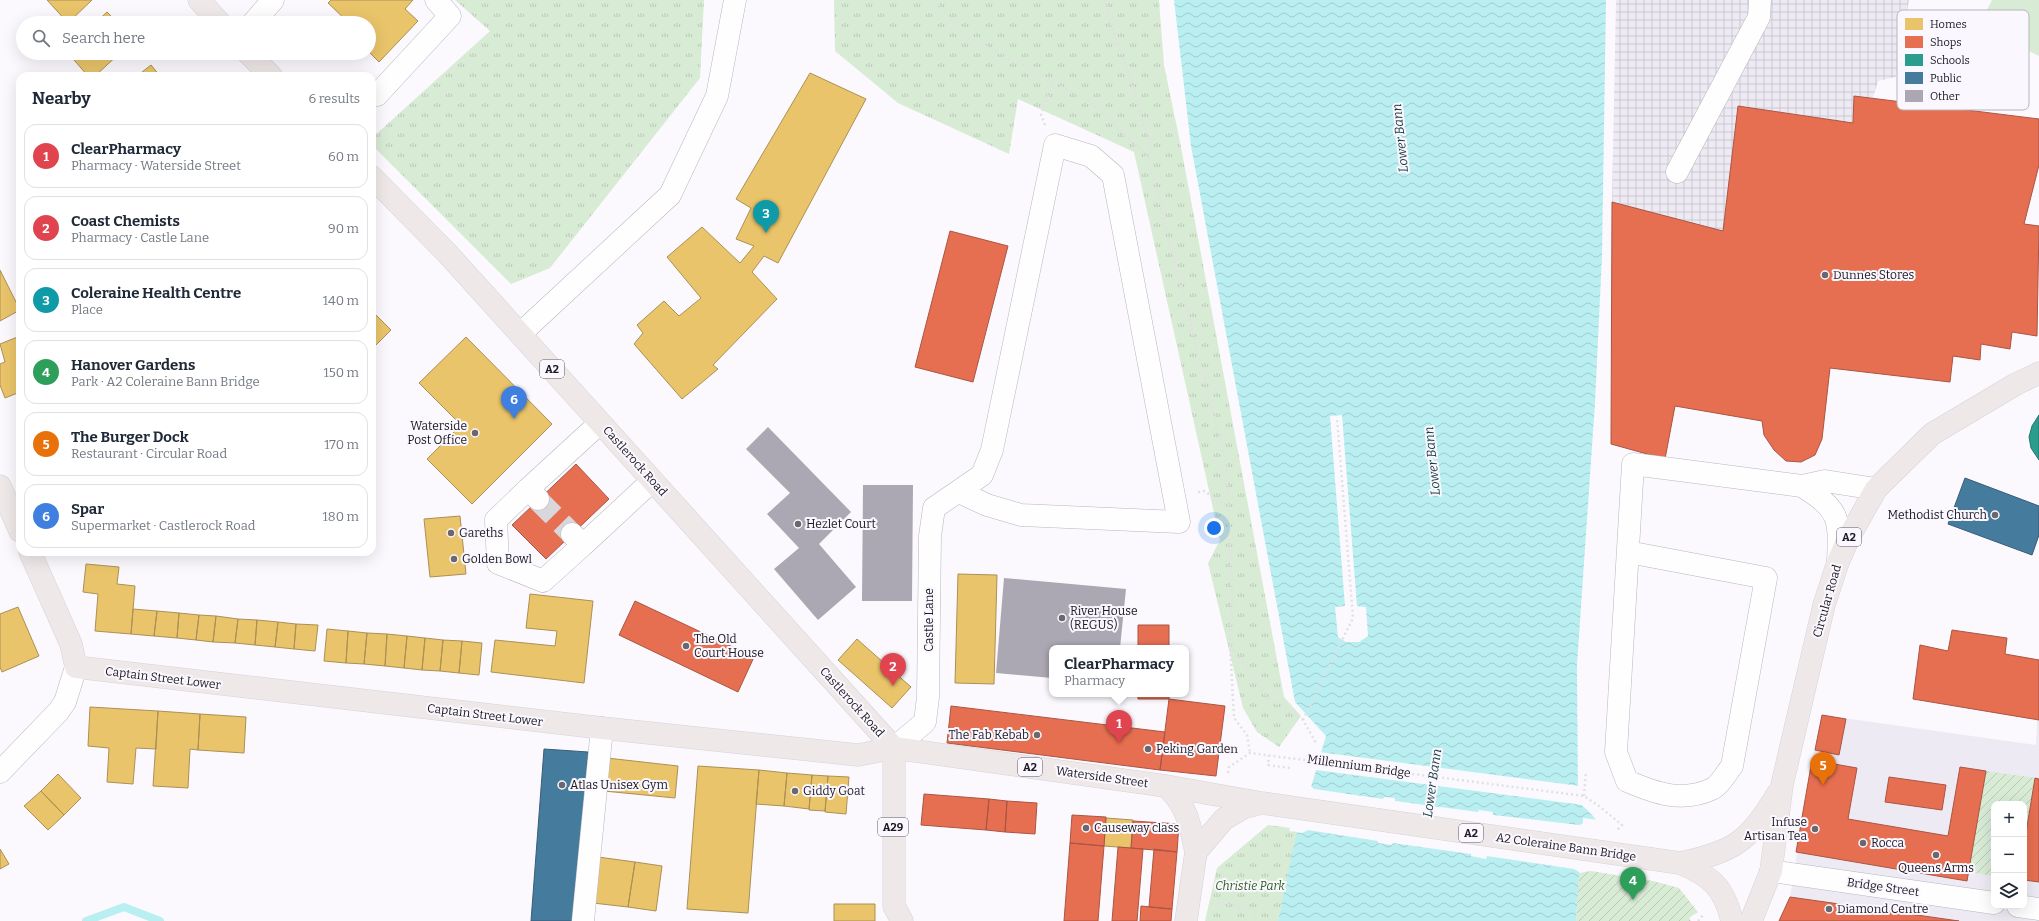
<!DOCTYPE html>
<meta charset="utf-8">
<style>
body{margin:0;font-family:Bitter,serif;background:#f2f2f3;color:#1f2937}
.controls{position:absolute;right:12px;bottom:12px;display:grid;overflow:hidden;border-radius:8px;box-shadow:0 4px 16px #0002}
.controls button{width:36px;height:36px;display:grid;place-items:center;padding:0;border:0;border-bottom:1px solid #e0e1e3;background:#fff;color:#1f2937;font:20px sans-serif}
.you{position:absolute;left:1214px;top:528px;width:14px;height:14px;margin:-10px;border:3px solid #fff;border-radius:50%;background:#1a73e8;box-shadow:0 0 0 6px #1a73e833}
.badge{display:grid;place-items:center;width:26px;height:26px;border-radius:50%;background:#111827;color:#fff;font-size:13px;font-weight:700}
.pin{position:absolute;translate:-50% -33px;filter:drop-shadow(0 1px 2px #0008)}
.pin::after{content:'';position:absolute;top:21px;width:14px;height:12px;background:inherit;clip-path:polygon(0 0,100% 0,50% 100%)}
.popup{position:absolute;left:1049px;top:645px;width:140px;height:52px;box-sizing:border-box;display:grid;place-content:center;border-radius:8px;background:#fff;filter:drop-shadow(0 1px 3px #0005);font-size:13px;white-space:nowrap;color:#747a83}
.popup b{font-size:15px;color:#1f2937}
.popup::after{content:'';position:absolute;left:50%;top:100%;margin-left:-8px;border:8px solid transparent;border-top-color:#fff}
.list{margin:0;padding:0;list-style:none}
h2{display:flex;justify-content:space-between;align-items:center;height:52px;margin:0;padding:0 16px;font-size:17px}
h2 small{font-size:13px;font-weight:400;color:#747a83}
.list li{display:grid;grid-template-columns:26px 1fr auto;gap:12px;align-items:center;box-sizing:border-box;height:64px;margin:0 8px 8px;padding:0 8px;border:1px solid #e0e1e3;border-radius:12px}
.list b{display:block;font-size:15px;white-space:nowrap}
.list p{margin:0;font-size:13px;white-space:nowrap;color:#747a83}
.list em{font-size:13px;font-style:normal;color:#747a83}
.icon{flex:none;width:22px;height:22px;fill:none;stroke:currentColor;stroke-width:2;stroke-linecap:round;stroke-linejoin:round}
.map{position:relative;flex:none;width:2039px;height:921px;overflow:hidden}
.search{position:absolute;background:#fff;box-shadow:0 4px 16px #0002;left:16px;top:16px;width:360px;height:44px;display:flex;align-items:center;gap:10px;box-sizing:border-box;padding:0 14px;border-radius:22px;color:#747a83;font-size:15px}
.panel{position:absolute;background:#fff;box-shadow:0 4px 16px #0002;left:16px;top:72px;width:360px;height:484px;border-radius:12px}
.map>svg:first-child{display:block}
.built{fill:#edeaf4;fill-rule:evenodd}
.industrial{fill:url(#industrial-grid)}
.park{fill:url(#park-tufts)}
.garden{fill:url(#garden-furrows)}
.pitch{fill:#d8ebd5}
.water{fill:url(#water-waves)}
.pier{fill:#fbf9fd}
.homes{fill:#e9c46a;stroke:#ac9055}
.shops{fill:#e76f51;stroke:#aa5543}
.schools{fill:#2a9d8f;stroke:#26756f}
.public{fill:#457b9d;stroke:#395d78}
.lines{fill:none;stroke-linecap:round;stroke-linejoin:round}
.stream{stroke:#baeff2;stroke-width:8}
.building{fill:#aca8b3}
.minor-tunnel{stroke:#dad7dc;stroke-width:22;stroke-dasharray:22 11;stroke-linecap:butt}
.minor-casing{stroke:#b8b6bd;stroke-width:23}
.major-casing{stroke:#d4d3d7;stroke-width:23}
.path{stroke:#e1e0e2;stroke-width:2.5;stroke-dasharray:2 3;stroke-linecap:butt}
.minor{stroke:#fefeff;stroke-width:22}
.major{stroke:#efe8e8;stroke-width:22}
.poi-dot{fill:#6a676f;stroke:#faf8fe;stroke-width:1.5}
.labels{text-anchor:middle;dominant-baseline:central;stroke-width:4;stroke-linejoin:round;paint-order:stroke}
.shield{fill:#faf8fe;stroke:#5f5b65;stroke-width:1}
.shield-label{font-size:11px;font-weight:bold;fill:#1c1823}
.poi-label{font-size:12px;fill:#1c1823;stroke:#faf8fe;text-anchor:start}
.street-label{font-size:12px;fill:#1c1823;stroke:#faf8fe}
.park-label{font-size:12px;font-style:italic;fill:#2e6024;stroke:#faf8fe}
.water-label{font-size:13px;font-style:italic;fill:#183d3f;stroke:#faf8fe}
.key{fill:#faf8fe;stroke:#b7b5bc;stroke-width:1}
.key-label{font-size:11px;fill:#1c1823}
</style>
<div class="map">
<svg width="2039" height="921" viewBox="0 0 2039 921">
<defs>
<pattern id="industrial-grid" width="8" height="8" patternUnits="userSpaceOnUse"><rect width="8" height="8" fill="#edeaf4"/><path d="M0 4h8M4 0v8" fill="none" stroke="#cbc8d1"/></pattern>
<pattern id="park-tufts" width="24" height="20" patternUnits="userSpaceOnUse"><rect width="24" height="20" fill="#d8ebd5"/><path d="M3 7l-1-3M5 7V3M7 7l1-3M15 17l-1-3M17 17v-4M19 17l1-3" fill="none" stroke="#b9c9b7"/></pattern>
<pattern id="garden-furrows" width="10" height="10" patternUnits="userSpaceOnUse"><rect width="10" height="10" fill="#d8ebd5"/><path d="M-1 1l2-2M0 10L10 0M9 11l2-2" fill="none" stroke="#b9c9b7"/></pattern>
<pattern id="water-waves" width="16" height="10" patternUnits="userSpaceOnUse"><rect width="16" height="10" fill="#baeff2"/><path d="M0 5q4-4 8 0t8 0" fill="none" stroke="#9fcccf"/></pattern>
</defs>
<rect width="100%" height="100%" fill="#fbf9fd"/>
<!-- built -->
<path class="built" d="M 2039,680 L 2039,921 L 1779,921 L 1790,897 L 1812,760 L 1822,715 L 2036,745 ZM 1994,804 L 2024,804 L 2024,906 L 1994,906 Z"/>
<!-- industrial -->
<path class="industrial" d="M 1616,0 L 1909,0 L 1896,77 L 1878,81 L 1873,98 L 1854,96 L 1853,123 L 1738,107 L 1723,231 L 1612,202 Z"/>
<!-- park -->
<path class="park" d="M 455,0 L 704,0 L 700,78 L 550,268 L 511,284 L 372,145 L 372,138 L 490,31 Z
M 834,0 L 1159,0 L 1164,65 L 1181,147 L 1284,697 L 1301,716 L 1279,747 L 1257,732 L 1243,708 L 1208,563 L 1220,540 L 1134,152 L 1018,99 L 1009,154 L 898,103 L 835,51 Z
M 1268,825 L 1290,828 L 1289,831 L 1298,832 L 1278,921 L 1205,921 L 1217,868 Z"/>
<!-- garden -->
<path class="garden" d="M 1986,771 L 2035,778 L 2024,845 L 2024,804 L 1994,804 L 1994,876 L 1969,872 Z
M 1591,871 L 1653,881 L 1679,888 L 1698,912 L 1689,918 L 1691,921 L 1576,921 L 1579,873 Z"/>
<!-- pitch -->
<path class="pitch" d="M 1992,0 L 2039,0 L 2039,56 L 1979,26 Z"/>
<!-- water -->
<path class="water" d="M 1174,0 L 1606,0 L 1602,256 L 1595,403 L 1577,665 L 1578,802 L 1599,820 L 1583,818 L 1576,921 L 1278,921 L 1294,844 L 1326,736 L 1295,702 L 1191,146 Z"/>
<!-- pier -->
<path class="pier" d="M 1342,415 L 1357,606 L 1366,607 L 1368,636 L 1359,642 L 1346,642 L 1338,637 L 1335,607 L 1345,606 L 1330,416 Z
M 1319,752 L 1580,786 L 1580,801 L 1600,818 L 1601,821 L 1598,822 L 1583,805 L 1316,770 L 1311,786 L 1314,789 L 1383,799 L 1384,797 L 1395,798 L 1395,801 L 1478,812 L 1479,810 L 1493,812 L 1493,815 L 1579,825 L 1585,823 L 1581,873 L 1574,869 L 1487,856 L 1486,859 L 1471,856 L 1471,854 L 1393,843 L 1392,845 L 1378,843 L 1378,841 L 1308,830 L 1302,833 L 1296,832 Z"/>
<!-- homes -->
<path class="homes" d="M 47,0 L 92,0 L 68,23 Z
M 331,0 L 413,0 L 405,9 L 418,21 L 379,62 L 369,52 L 371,44 L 369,42 L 369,23 L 349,23 L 328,3 Z
M 107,12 L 118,23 L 95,23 Z
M 81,53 L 120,53 L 95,76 L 88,76 L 74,60 Z
M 151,65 L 160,76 L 137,76 Z
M 810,73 L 866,99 L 778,263 L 764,256 L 752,272 L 777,299 L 713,365 L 718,369 L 682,399 L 634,344 L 643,333 L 637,325 L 664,301 L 679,316 L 701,298 L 667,257 L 702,227 L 740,263 L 754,246 L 736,239 L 751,208 L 736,199 Z
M 0,270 L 20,310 L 0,321 Z
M 374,313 L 391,330 L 373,348 L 372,315 Z
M 20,336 L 20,392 L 5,398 L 0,385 L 0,364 L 5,362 L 0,344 Z
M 466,337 L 552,424 L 472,504 L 427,459 L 461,425 L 419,383 Z
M 460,516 L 466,574 L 430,577 L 424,519 Z
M 86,564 L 119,567 L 117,584 L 135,586 L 131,634 L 95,631 L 98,594 L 83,592 Z
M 958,574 L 997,575 L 994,684 L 955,683 Z
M 530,594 L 593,601 L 584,683 L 491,672 L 495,640 L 555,646 L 557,631 L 526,628 Z
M 18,607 L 39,656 L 2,672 L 0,667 L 0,614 Z
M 133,609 L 157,611 L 154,636 L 131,634 Z
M 157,611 L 179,613 L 177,638 L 154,636 Z
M 179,613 L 199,615 L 196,640 L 177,638 Z
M 199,615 L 216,616 L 213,642 L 196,640 Z
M 216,616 L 238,619 L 235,643 L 213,642 Z
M 238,619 L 257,620 L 255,645 L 235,643 Z
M 257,620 L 278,622 L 275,647 L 255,645 Z
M 278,622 L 296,624 L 294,649 L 275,647 Z
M 296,624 L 318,625 L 315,651 L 294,649 Z
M 327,629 L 348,631 L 346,663 L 324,661 Z
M 348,631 L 367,633 L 364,664 L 346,663 Z
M 367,633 L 387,634 L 385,666 L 364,664 Z
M 387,634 L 407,636 L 404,668 L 385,666 Z
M 407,636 L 425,638 L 422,670 L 404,668 Z
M 425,638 L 443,640 L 440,671 L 422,670 Z
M 857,639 L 911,687 L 892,708 L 838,660 Z
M 443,640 L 462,641 L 459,673 L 440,671 Z
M 462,641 L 482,643 L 479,675 L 459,673 Z
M 90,707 L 158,711 L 156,749 L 136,748 L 133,784 L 107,782 L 109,748 L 88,746 Z
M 158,711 L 200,714 L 198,750 L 190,749 L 188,788 L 153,786 Z
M 200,714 L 246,717 L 244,753 L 198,750 Z
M 607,758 L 678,766 L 675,798 L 604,791 Z
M 698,766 L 759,770 L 748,913 L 687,909 Z
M 759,770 L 787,773 L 784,806 L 756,804 Z
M 787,773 L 812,775 L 809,809 L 784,806 Z
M 58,774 L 81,798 L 64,815 L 41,791 Z
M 812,775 L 828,776 L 825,811 L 809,810 Z
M 828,776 L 849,777 L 846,814 L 825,812 Z
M 41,791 L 64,815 L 48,830 L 24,806 Z
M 1106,818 L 1133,820 L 1131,848 L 1104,846 Z
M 0,849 L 9,864 L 0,869 Z
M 598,857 L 635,862 L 628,907 L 593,903 Z
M 635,862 L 662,866 L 656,911 L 628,907 Z
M 834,904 L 875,904 L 875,921 L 834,921 Z"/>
<!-- shops -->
<path class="shops" d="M 1854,96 L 2039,119 L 2039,165 L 2024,224 L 2039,226 L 2037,336 L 2012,332 L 2010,349 L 1981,344 L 1980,360 L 1953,356 L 1950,382 L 1830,368 L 1822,439 L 1815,455 L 1801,462 L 1786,461 L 1774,450 L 1764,435 L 1762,421 L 1675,406 L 1665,459 L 1611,444 L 1612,202 L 1723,231 L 1738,106 L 1853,123 Z
M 950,231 L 1008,246 L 973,382 L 915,367 Z
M 576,464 L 609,499 L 546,559 L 512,525 Z
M 635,601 L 754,657 L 738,692 L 619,635 Z
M 1138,625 L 1169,625 L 1169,648 L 1138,648 Z
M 1952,630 L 2007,638 L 2005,654 L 2039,660 L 2039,720 L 1913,699 L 1920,645 L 1948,651 Z
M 1138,694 L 1169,694 L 1169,699 L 1138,699 Z
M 1169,699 L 1225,706 L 1216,776 L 1160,770 Z
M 951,706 L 1165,732 L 1160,770 L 947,743 Z
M 1822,715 L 1846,719 L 1839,755 L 1815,750 Z
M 1812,760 L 1857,768 L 1848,819 L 1948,836 L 1960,767 L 1986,771 L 1967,881 L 1796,852 Z
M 1889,777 L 1946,785 L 1942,810 L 1885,802 Z
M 2035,778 L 2039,779 L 2039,882 L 2024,880 L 2024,845 Z
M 924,794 L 989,799 L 986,830 L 921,825 Z
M 989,799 L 1007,801 L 1005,832 L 986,830 Z
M 1007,801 L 1037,803 L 1035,834 L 1005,832 Z
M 1072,815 L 1106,817 L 1104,846 L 1070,843 Z
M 1133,821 L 1179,824 L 1177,852 L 1131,848 Z
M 1070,843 L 1104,846 L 1098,921 L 1064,921 Z
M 1118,847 L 1143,849 L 1137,921 L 1112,921 Z
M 1154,849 L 1177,852 L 1172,909 L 1149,907 Z
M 1790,897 L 1959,921 L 1779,921 Z
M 1141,906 L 1172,909 L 1171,921 L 1140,921 Z"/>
<!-- schools -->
<path class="schools" d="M 2039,415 L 2039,460 L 2031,448 L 2029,437 L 2032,426 Z"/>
<!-- public -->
<path class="public" d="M 1965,478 L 2039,506 L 2039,535 L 2032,555 L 1948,524 Z
M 544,749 L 588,752 L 575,921 L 531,921 Z"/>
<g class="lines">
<!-- stream -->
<path class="stream" d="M 86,921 L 124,907 L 160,921"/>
</g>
<!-- building -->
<path class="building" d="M 768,427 L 851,512 L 819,544 L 856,587 L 818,620 L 774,569 L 799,548 L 767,514 L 790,493 L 746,449 Z
M 863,485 L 913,485 L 912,601 L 862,601 Z
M 1004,578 L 1126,589 L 1120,648 L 1052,648 L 1052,678 L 996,673 Z"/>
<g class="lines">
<!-- minor-tunnel -->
<path class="minor-tunnel" d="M 538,500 L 572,534"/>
<defs>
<path id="minor" d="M 253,23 L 273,0
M 377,95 L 450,16 L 436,0
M 1677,172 L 1759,17 L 1760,0
M 520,334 L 670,195 L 717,96 L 735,0
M 1802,486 C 1840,510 1840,518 1838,562
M 528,489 L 496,520 L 498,563 L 543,581 L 583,545
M 538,499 L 528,489 L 600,423
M 572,534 L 583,545 L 652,481
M 1628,552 L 1766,578 L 1732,766 C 1727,772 1719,786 1712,789 C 1681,803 1655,793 1627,781 L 1616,752 L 1633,464 L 1802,486 L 1825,481 L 1876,489
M 894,748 L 925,722 L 928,697 L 930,536 L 934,508 L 982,475 L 992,450 L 1055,145 L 1091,156 L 1113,175 L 1179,522 L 1021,515 L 987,505 L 959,492
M 0,772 L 58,712 L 65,702 L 76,667
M 1771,871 L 1994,903
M 2018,906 L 2039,909
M 583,921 L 602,728"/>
<path id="major" d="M 199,0 L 220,23
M 248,53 L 271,76
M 372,177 L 447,253 L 894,748
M 0,486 L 20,531
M 30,552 L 71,644 L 76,667 L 602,728 L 858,755 L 894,748 L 1166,786 L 1262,803 L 1680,863 C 1711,876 1724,887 1732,921
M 894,748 L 894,906 L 902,921
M 1166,786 C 1187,805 1190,825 1196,852
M 1680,863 C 1734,852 1750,841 1778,793
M 1186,921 L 1196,852 L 1224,819 L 1243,808 L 1262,803
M 1751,921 L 1771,871 L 1782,785 L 1824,605 L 1838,562 L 1849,537 L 1876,489 L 1932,434 L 2016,384 L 2039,373"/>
</defs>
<!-- minor casing -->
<use href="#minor" class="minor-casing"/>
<!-- major casing -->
<use href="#major" class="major-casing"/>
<!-- path -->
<path class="path" d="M 935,0 L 963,34 L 1091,102 L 1148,158 L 1226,462 L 1232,585 L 1230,645 L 1234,718 L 1247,735 L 1250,753
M 1104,0 L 1111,26 L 1128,71 L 1142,122 L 1152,145 L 1148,158
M 1045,125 L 1041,115 L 1053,81
M 1198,492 L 1204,491 L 1228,506
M 1230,645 L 1268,698 L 1303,720 L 1316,743
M 1303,720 L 1353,618 L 1337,418
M 1269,755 L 1268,765 L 1290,768
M 1228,773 L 1229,767 L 1250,753 L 1584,796 L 1599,806 L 1622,825 L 1617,830
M 1584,796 L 1586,771
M 1212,903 L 1255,909 L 1254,921
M 1698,921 L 1704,914"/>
<!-- minor -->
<use href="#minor" class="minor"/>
<!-- major -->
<use href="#major" class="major"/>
</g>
<!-- markers -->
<g class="poi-dot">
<circle cx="1825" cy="275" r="4"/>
<circle cx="475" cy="433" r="4"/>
<circle cx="1995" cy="515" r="4"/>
<circle cx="798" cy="524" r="4"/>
<circle cx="451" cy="533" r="4"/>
<circle cx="454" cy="559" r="4"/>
<circle cx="1062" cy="618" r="4"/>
<circle cx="686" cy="646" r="4"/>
<circle cx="1037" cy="735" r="4"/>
<circle cx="1148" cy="749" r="4"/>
<circle cx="562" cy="785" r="4"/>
<circle cx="795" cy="791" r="4"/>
<circle cx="1086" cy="828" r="4"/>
<circle cx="1815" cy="829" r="4"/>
<circle cx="1863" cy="843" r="4"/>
<circle cx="1936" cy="855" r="4"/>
<circle cx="1829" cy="909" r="4"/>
</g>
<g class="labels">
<!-- shield labels -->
<g class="shield">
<rect x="540" y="360" width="24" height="18" rx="3"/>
<rect x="1837" y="528" width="24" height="18" rx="3"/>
<rect x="1018" y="758" width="24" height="18" rx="3"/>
<rect x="878" y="818" width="30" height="18" rx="3"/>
<rect x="1459" y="824" width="24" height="18" rx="3"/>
</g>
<g class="shield-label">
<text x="552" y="369">A2</text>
<text x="1849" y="537">A2</text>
<text x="1030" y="767">A2</text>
<text x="893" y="827">A29</text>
<text x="1471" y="833">A2</text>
</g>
<!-- poi labels -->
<g class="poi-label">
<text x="1833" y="275">Dunnes Stores</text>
<text x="467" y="426" text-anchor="end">Waterside<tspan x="467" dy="14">Post Office</tspan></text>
<text x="1987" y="515" text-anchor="end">Methodist Church</text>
<text x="806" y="524">Hezlet Court</text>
<text x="459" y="533">Gareths</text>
<text x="462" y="559">Golden Bowl</text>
<text x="1070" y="611">River House<tspan x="1070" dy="14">(REGUS)</tspan></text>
<text x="694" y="639">The Old<tspan x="694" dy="14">Court House</tspan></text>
<text x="1029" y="735" text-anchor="end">The Fab Kebab</text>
<text x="1156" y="749">Peking Garden</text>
<text x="570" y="785">Atlas Unisex Gym</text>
<text x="803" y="791">Giddy Goat</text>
<text x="1807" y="822" text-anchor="end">Infuse<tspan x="1807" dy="14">Artisan Tea</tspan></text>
<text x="1094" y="828">Causeway class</text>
<text x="1871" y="843">Rocca</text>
<text x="1936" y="868" text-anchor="middle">Queens Arms</text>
<text x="1837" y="909">Diamond Centre</text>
</g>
<!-- street labels -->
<g class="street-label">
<text transform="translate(635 461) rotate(48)">Castlerock Road</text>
<text transform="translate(1827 601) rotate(-74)">Circular Road</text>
<text transform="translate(929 620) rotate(-90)">Castle Lane</text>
<text transform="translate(163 678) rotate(7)">Captain Street Lower</text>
<text transform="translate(852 702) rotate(48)">Castlerock Road</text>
<text transform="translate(485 715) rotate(7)">Captain Street Lower</text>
<text transform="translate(1359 766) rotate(8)">Millennium Bridge</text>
<text transform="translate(1102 777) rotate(8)">Waterside Street</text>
<text transform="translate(1566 847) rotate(8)">A2 Coleraine Bann Bridge</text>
<text transform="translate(1883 887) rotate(8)">Bridge Street</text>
</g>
<!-- park labels -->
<g class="park-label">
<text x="1250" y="886">Christie Park</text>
</g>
<!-- water labels -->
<g class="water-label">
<text transform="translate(1400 138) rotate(-96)">Lower Bann</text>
<text transform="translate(1432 461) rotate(-96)">Lower Bann</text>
<text transform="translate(1432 783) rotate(-82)">Lower Bann</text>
</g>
</g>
<!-- legend -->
<rect x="1897" y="10" width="132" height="100" rx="6" class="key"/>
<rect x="1905" y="18" width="18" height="12" fill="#e9c46a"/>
<rect x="1905" y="36" width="18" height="12" fill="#e76f51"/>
<rect x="1905" y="54" width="18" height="12" fill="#2a9d8f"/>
<rect x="1905" y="72" width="18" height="12" fill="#457b9d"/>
<rect x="1905" y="90" width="18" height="12" fill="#aca8b3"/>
<g class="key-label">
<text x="1930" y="28">Homes</text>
<text x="1930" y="46">Shops</text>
<text x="1930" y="64">Schools</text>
<text x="1930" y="82">Public</text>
<text x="1930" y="100">Other</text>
</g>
</svg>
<div class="controls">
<button>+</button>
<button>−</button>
<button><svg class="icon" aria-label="layers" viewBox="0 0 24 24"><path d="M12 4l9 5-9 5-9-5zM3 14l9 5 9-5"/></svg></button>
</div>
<div class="you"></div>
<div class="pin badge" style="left:1119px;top:743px;background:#e0444e">1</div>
<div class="popup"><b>ClearPharmacy</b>Pharmacy</div>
<div class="pin badge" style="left:893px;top:686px;background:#e0444e">2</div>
<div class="pin badge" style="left:766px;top:233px;background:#0f9aa8">3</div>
<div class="pin badge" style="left:1633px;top:900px;background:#2e9e5b">4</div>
<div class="pin badge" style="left:1823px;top:785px;background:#e8710a">5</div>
<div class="pin badge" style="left:514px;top:419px;background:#3f7fe0">6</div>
<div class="search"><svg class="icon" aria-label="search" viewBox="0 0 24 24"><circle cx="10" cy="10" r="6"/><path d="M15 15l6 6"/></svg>Search here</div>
<section class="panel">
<h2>Nearby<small>6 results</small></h2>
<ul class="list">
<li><span class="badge" style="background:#e0444e">1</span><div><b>ClearPharmacy</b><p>Pharmacy · Waterside Street</p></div><em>60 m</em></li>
<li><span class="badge" style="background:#e0444e">2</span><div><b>Coast Chemists</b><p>Pharmacy · Castle Lane</p></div><em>90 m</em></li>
<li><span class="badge" style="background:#0f9aa8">3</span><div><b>Coleraine Health Centre</b><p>Place</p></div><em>140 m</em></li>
<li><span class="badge" style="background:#2e9e5b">4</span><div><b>Hanover Gardens</b><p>Park · A2 Coleraine Bann Bridge</p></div><em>150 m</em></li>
<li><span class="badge" style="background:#e8710a">5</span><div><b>The Burger Dock</b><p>Restaurant · Circular Road</p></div><em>170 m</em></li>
<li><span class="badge" style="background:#3f7fe0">6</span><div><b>Spar</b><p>Supermarket · Castlerock Road</p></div><em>180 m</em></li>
</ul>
</section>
</div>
